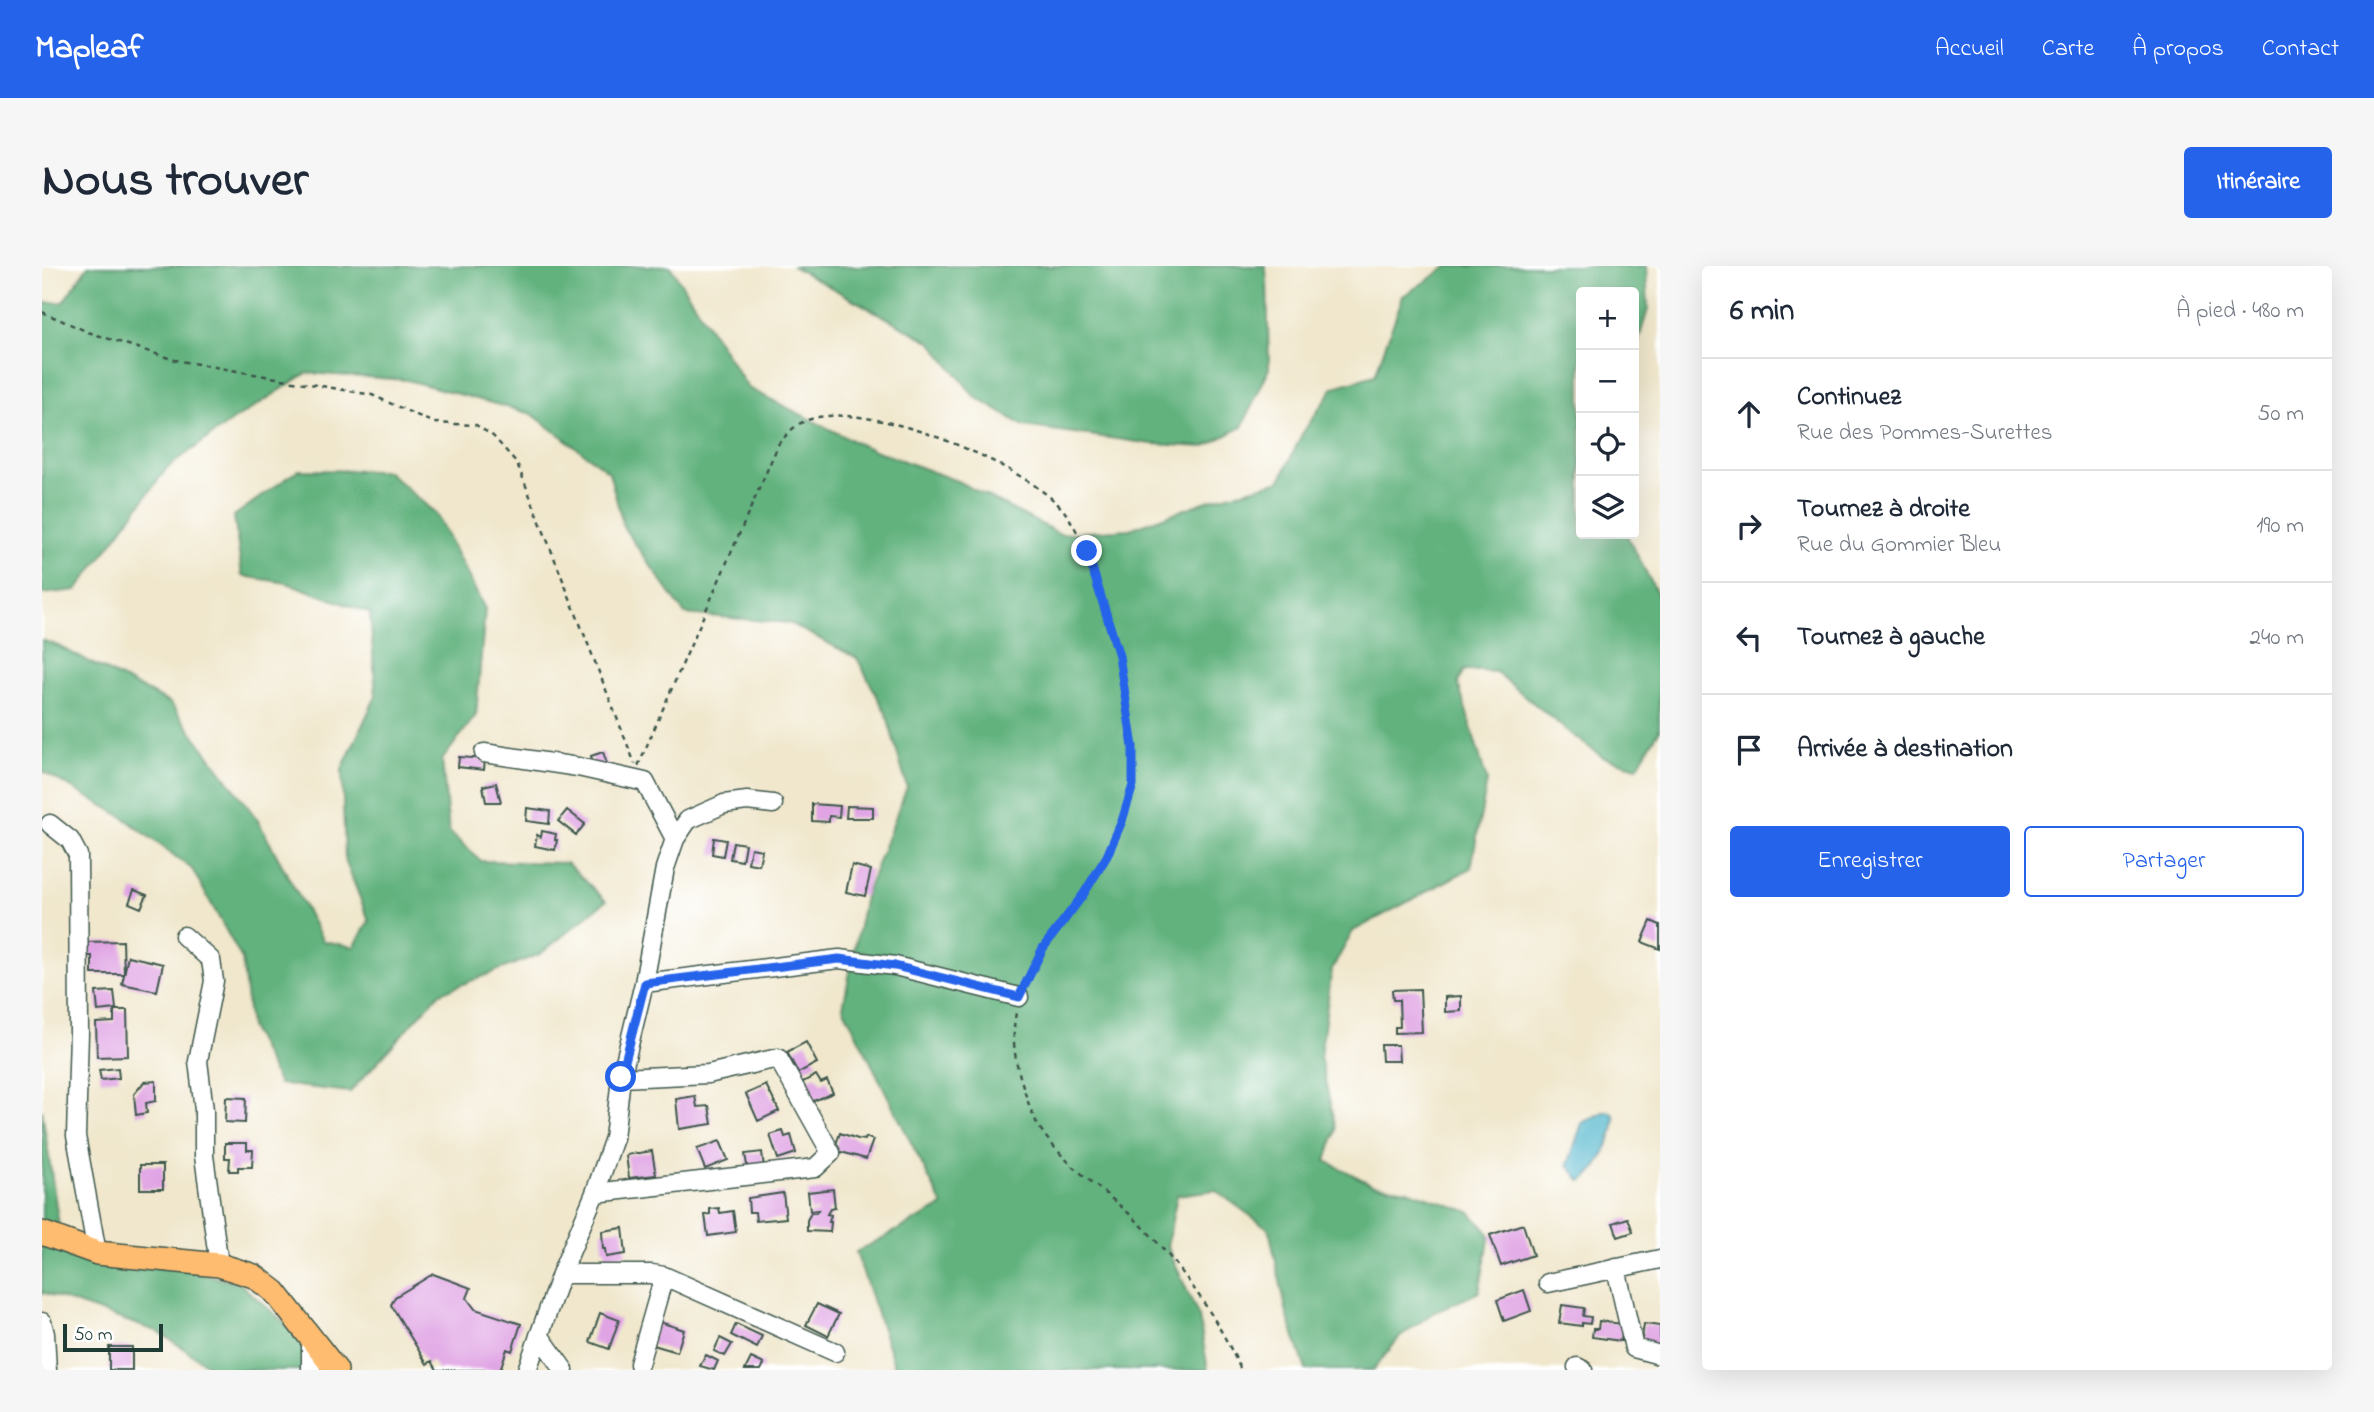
<!DOCTYPE html>
<html lang="fr">
<meta charset="utf-8">
<style>
body{margin:0;font-family:"Indie Flower",sans-serif;background:#f6f6f7;color:#1f2937}
.controls{position:absolute;right:21px;top:21px;display:grid;overflow:hidden;border-radius:7px;box-shadow:0 7px 28px #0002}
.controls button{width:63px;height:63px;display:grid;place-items:center;padding:0;border:0;border-bottom:2px solid #e0e1e3;background:#fff;color:#1f2937;font:35px sans-serif}
.scale{position:absolute;left:21px;bottom:18px;width:100px;box-sizing:border-box;padding-left:7px;border:4px solid #1f3d34;border-top:0;font-size:19px;line-height:24px;white-space:nowrap;color:#1f3d34;-webkit-text-stroke:5px #fff;paint-order:stroke}
.stop{position:absolute;width:21px;height:21px;margin:-16px;border:5px solid #2563eb;border-radius:50%;background:#fff}
.stop.end{background:#2563eb;border-color:#fff;box-shadow:0 2px 7px #0008}
.list{margin:0;padding:0;list-style:none}
h2{display:flex;justify-content:space-between;align-items:center;height:91px;margin:0;padding:0 28px;font-size:30px}
h2 small{font-size:23px;font-weight:400;color:#747a83}
.list li{display:grid;grid-template-columns:46px 1fr auto;gap:21px;align-items:center;box-sizing:border-box;height:112px;padding:0 28px;border-top:2px solid #e0e1e3}
.list b{display:block;font-size:26px;white-space:nowrap}
.list p{margin:0;font-size:23px;white-space:nowrap;color:#747a83}
.list em{font-size:23px;font-style:normal;color:#747a83}
.actions{display:flex;gap:14px;padding:21px 28px}
.actions a{flex:1;padding:16px 0;border:2px solid #2563eb;border-radius:7px;text-align:center;font-size:24px;color:#2563eb}
.actions .main{background:#2563eb;color:#fff}
.icon{flex:none;width:38px;height:38px;fill:none;stroke:currentColor;stroke-width:2;stroke-linecap:round;stroke-linejoin:round}
.map{position:relative;flex:none;width:1618px;height:1104px;overflow:hidden;border-radius:7px}
header{display:flex;align-items:center;gap:42px;box-sizing:border-box;height:98px;padding:0 35px;background:#2563eb;color:#fff}
header strong{font-size:33px}
nav{display:flex;gap:38px;margin-inline-start:auto;font-size:24px}
.intro{display:flex;align-items:center;justify-content:space-between;box-sizing:border-box;height:168px;padding:0 42px}
h1{margin:0;font-size:49px}
.button{padding:18px 32px;border-radius:7px;background:#2563eb;color:#fff;font-size:24px;font-weight:700}
main{display:flex;gap:42px;padding:0 42px}
aside{flex:1;background:#fff;border-radius:7px;box-shadow:0 7px 28px #0002}
.map>svg:first-child{display:block}
.forest{fill:#62b27e;stroke:#407859;stroke-width:2}
.water{fill:#4cb3ca;stroke:#36787f;stroke-width:2}
.building{fill:#e0a4e4}
.lines{fill:none;stroke-linecap:round;stroke-linejoin:round}
.minor-casing{stroke:#3e564b;stroke-width:21}
.major-casing{stroke:#3e564b;stroke-width:26}
.path{stroke:#3e564b;stroke-width:2.5;stroke-dasharray:5 5;stroke-linecap:butt}
.minor{stroke:#fff;stroke-width:18}
.major{stroke:#febc70;stroke-width:23}
.route{stroke:#2563eb;stroke-width:9}
</style>
<header>
<strong>Mapleaf</strong>
<nav><a>Accueil</a><a>Carte</a><a>À propos</a><a>Contact</a></nav>
</header>
<div class="intro"><h1>Nous trouver</h1><a class="button">Itinéraire</a></div>
<main>
<div class="map">
<svg width="1618" height="1104" viewBox="0 0 1618 1104">
<rect width="100%" height="100%" fill="#fff"/>
<filter id="ink" filterUnits="userSpaceOnUse"><feTurbulence type="fractalNoise" baseFrequency=".0143" numOctaves="2"/><feDisplacementMap in="SourceGraphic" scale="14" xChannelSelector="R" yChannelSelector="G"/><feConvolveMatrix kernelMatrix="1 2 1 2 8 2 1 2 1" color-interpolation-filters="sRGB"/></filter>
<filter id="wash" filterUnits="userSpaceOnUse"><feTurbulence type="fractalNoise" baseFrequency=".00686" numOctaves="4" result="noise"/><feDisplacementMap in="SourceGraphic" scale="28" xChannelSelector="R" yChannelSelector="G"/><feGaussianBlur stdDeviation="1.57" result="paint"/><feColorMatrix in="noise" values="0 0 0 0 0 0 0 0 0 0 0 0 0 0 0 0 0 1.4 0 .05"/><feComposite in="paint" operator="in"/></filter>
<g filter="url(#wash)">
<rect width="100%" height="100%" fill="#f0e7cc"/>
<!-- forest -->
<path class="forest" d="M 46,0 L 628,0 L 706,122 L 819,179 L 915,215 L 1018,268 L 1088,263 L 1168,234 L 1238,215 L 1260,168 L 1292,121 L 1333,109 L 1361,30 L 1407,0 L 1604,0 L 1606,43 L 1592,90 L 1592,26 L 1539,26 L 1539,268 L 1584,268 L 1617,331 L 1617,465 L 1595,501 L 1561,491 L 1529,468 L 1454,406 L 1422,404 L 1416,417 L 1445,515 L 1429,602 L 1311,665 L 1290,703 L 1278,791 L 1294,864 L 1284,895 L 1329,918 L 1365,924 L 1428,946 L 1448,969 L 1437,1026 L 1389,1048 L 1357,1072 L 1331,1104 L 1264,1104 L 1245,1048 L 1227,963 L 1173,924 L 1135,929 L 1125,980 L 1157,1051 L 1166,1104 L 854,1104 L 814,986 L 901,940 L 801,741 L 823,630 L 865,521 L 844,447 L 815,392 L 747,357 L 643,348 L 582,262 L 567,206 L 490,148 L 365,114 L 265,107 L 184,159 L 125,202 L 35,324 L 0,328 L 0,37 L 21,36 Z
M 750,0 L 1223,0 L 1225,11 L 1227,103 L 1200,161 L 1162,181 L 1110,178 L 982,160 L 933,131 L 889,76 Z
M 256,204 L 345,205 L 394,248 L 443,343 L 434,449 L 400,494 L 407,566 L 439,595 L 525,597 L 564,635 L 498,688 L 398,727 L 308,826 L 237,818 L 208,761 L 200,693 L 150,603 L 81,551 L 0,505 L 0,374 L 14,379 L 128,437 L 215,553 L 281,675 L 312,681 L 327,655 L 303,594 L 300,503 L 334,430 L 328,347 L 245,317 L 200,310 L 192,250 Z
M 0,844 L 21,987 L 133,1001 L 197,1017 L 245,1059 L 283,1104 L 173,1104 L 117,1066 L 3,1027 L 0,1028 Z"/>
<!-- water -->
<path class="water" d="M 1561,846 L 1566,845 L 1572,849 C 1576,865 1555,910 1539,915 L 1526,899 L 1540,857 Z"/>
<g id="blocks">
<!-- building -->
<path class="building" d="M 561,486 L 566,501 L 554,506 L 549,490 Z
M 417,491 L 443,493 L 442,504 L 416,501 Z
M 454,517 L 459,536 L 444,536 L 441,520 Z
M 770,538 L 798,540 L 797,551 L 787,550 L 787,556 L 770,555 Z
M 805,540 L 831,541 L 831,552 L 804,552 Z
M 485,542 L 508,545 L 507,558 L 484,555 Z
M 525,544 L 543,558 L 534,569 L 516,555 Z
M 500,565 L 514,568 L 513,574 L 515,574 L 513,584 L 493,580 L 495,569 L 499,571 Z
M 672,572 L 684,574 L 681,590 L 670,588 Z
M 691,576 L 703,578 L 700,595 L 688,593 Z
M 709,582 L 720,584 L 717,599 L 706,597 Z
M 810,599 L 829,604 L 823,630 L 804,626 Z
M 92,624 L 105,629 L 99,642 L 87,637 Z
M 1609,655 L 1618,659 L 1618,683 L 1600,676 Z
M 81,675 L 82,708 L 50,708 L 50,690 L 44,690 L 44,676 Z
M 86,690 L 121,698 L 115,725 L 80,718 Z
M 1378,723 L 1380,766 L 1353,767 L 1353,761 L 1358,761 L 1357,734 L 1351,734 L 1350,724 Z
M 72,725 L 74,743 L 56,745 L 54,726 Z
M 1419,730 L 1419,745 L 1403,746 L 1403,731 Z
M 72,744 L 85,744 L 86,790 L 55,791 L 54,757 L 72,756 Z
M 764,776 L 775,797 L 756,807 L 745,786 Z
M 1339,779 L 1356,779 L 1357,795 L 1340,795 Z
M 76,802 L 77,812 L 59,814 L 57,804 Z
M 774,809 L 779,817 L 785,814 L 791,827 L 769,836 L 759,817 Z
M 114,815 L 114,835 L 104,837 L 105,847 L 94,849 L 92,828 L 102,816 Z
M 724,819 L 737,845 L 716,855 L 704,828 Z
M 653,830 L 655,841 L 667,840 L 670,858 L 637,863 L 634,833 Z
M 184,831 L 204,832 L 203,857 L 183,856 Z
M 741,865 L 743,871 L 749,869 L 754,887 L 736,893 L 728,869 Z
M 798,867 L 816,873 L 823,874 L 824,871 L 831,874 L 824,893 L 792,884 Z
M 678,875 L 686,894 L 663,903 L 655,883 Z
M 183,877 L 205,877 L 205,884 L 211,884 L 210,901 L 196,901 L 196,905 L 187,905 L 188,892 L 183,892 Z
M 610,885 L 614,909 L 587,912 L 584,889 Z
M 720,886 L 722,902 L 706,905 L 703,888 Z
M 98,899 L 121,899 L 121,923 L 98,923 Z
M 791,923 L 793,942 L 788,943 L 785,948 L 789,949 L 787,956 L 789,956 L 788,966 L 765,965 L 765,954 L 769,947 L 774,947 L 776,944 L 768,945 L 766,926 Z
M 741,927 L 744,952 L 714,955 L 713,946 L 707,946 L 706,932 Z
M 677,942 L 678,947 L 691,945 L 694,966 L 666,970 L 663,949 L 668,948 L 668,943 Z
M 1586,952 L 1591,966 L 1576,971 L 1571,957 Z
M 1481,958 L 1491,989 L 1459,1000 L 1448,969 Z
M 581,962 L 584,988 L 564,991 L 563,983 L 561,983 L 560,965 Z
M 391,1008 L 429,1022 L 425,1032 L 433,1043 L 479,1058 L 470,1085 L 465,1083 L 458,1104 L 395,1104 L 390,1095 L 385,1098 L 349,1039 L 353,1031 Z
M 1482,1024 L 1489,1045 L 1462,1055 L 1455,1034 Z
M 775,1038 L 797,1048 L 786,1070 L 764,1059 Z
M 1520,1039 L 1542,1042 L 1541,1050 L 1549,1051 L 1548,1058 L 1540,1057 L 1540,1060 L 1517,1057 Z
M 558,1047 L 577,1054 L 567,1083 L 548,1076 Z
M 615,1055 L 642,1064 L 635,1086 L 608,1078 Z
M 1557,1055 L 1581,1058 L 1579,1075 L 1550,1071 L 1551,1063 L 1556,1063 Z
M 694,1058 L 720,1070 L 715,1082 L 689,1069 Z
M 1602,1058 L 1618,1060 L 1618,1083 L 1599,1080 Z
M 678,1072 L 690,1078 L 683,1090 L 672,1085 Z
M 67,1081 L 90,1081 L 90,1104 L 67,1104 Z
M 664,1089 L 676,1095 L 672,1104 L 658,1100 Z
M 709,1092 L 722,1098 L 719,1104 L 703,1104 Z"/>
</g>
</g>
<g filter="url(#ink)">
<use href="#blocks" fill-opacity="0" stroke="#3e564b" stroke-width="2"/>
<g class="lines">
<defs>
<path id="minor" d="M 442,487 L 536,501 L 603,516 L 633,573
M 8,558 L 28,574 L 36,589 L 37,767 L 34,870 L 55,987
M 142,670 L 169,694 L 172,715 L 156,795 L 162,844 L 162,890 L 177,999
M 602,717 L 797,693 L 853,700 L 977,731
M 553,927 L 773,902 L 789,887 L 736,792 L 666,808 L 579,812
M 1574,1002 L 1592,1082 L 1618,1089
M 519,1008 L 610,1008 L 622,1010 L 793,1086
M 1506,1017 L 1618,993
M 0,1056 L 3,1068 L 5,1104
M 497,1069 L 522,1104
M 597,1098 L 622,1010
M 1535,1101 L 1541,1104
M 269,1104 L 269,1071
M 485,1104 L 519,1008 L 553,927 L 572,872 L 579,812 L 602,717 L 623,602 L 633,573 L 646,554 L 682,538 L 705,535 L 731,538"/>
<path id="major" d="M 0,967 L 55,987 L 177,999 L 212,1010 L 233,1026 L 294,1104"/>
</defs>
<!-- minor casing -->
<use href="#minor" class="minor-casing"/>
<!-- major casing -->
<use href="#major" class="major-casing"/>
<!-- path -->
<path class="path" d="M 0,46 L 46,66 L 133,94 L 330,129 L 392,157 L 434,159 L 451,170 L 475,197 L 593,498
M 596,500 L 737,177 C 744,170 751,160 761,156 C 818,128 984,198 1022,245 C 1058,290 1099,462 1091,519 C 1081,582 1037,630 1002,680 C 995,691 990,705 984,718
M 974,747 C 969,772 973,796 981,820 C 985,834 991,852 999,864 C 1026,904 1071,929 1104,964 C 1143,1006 1175,1051 1199,1104"/>
<!-- minor -->
<use href="#minor" class="minor"/>
<!-- major -->
<use href="#major" class="major"/>
</g>
</g>
<g class="lines" filter="url(#ink)">
<!-- route -->
<path class="route" d="M 579,811 L 603,717 L 797,693 L 853,700 L 977,731 L 1001,682 L 1041,629 L 1065,590 L 1080,555 L 1091,519 L 1091,481 L 1077,390 L 1045,285"/>
</g>
</svg>
<div class="controls">
<button>+</button>
<button>−</button>
<button><svg class="icon" aria-label="locate" viewBox="0 0 24 24"><circle cx="12" cy="12" r="6"/><path d="M12 2v4M12 18v4M2 12h4M18 12h4"/></svg></button>
<button><svg class="icon" aria-label="layers" viewBox="0 0 24 24"><path d="M12 4l9 5-9 5-9-5zM3 14l9 5 9-5"/></svg></button>
</div>
<div class="scale">50 m</div>
<div class="stop" style="left:579px;top:811px"></div>
<div class="stop end" style="left:1045px;top:285px"></div>
</div>
<aside>
<h2>6 min<small>À pied · 480 m</small></h2>
<ul class="list">
<li><svg class="icon" aria-label="ahead" viewBox="0 0 24 24"><path d="M12 20V5M6 11l6-6 6 6"/></svg><div><b>Continuez</b><p>Rue des Pommes-Surettes</p></div><em>50 m</em></li>
<li><svg class="icon" aria-label="right" viewBox="0 0 24 24"><path d="M7 20v-9h11M14 6l5 5-5 5"/></svg><div><b>Tournez à droite</b><p>Rue du Gommier Bleu</p></div><em>190 m</em></li>
<li><svg class="icon" aria-label="left" viewBox="0 0 24 24"><path d="M17 20v-9H6M10 6l-5 5 5 5"/></svg><div><b>Tournez à gauche</b></div><em>240 m</em></li>
<li><svg class="icon" aria-label="arrive" viewBox="0 0 24 24"><path d="M6 21V4h12l-3 4 3 4H6"/></svg><div><b>Arrivée à destination</b></div></li>
</ul>
<div class="actions"><a class="main">Enregistrer</a><a>Partager</a></div>
</aside>
</main>
